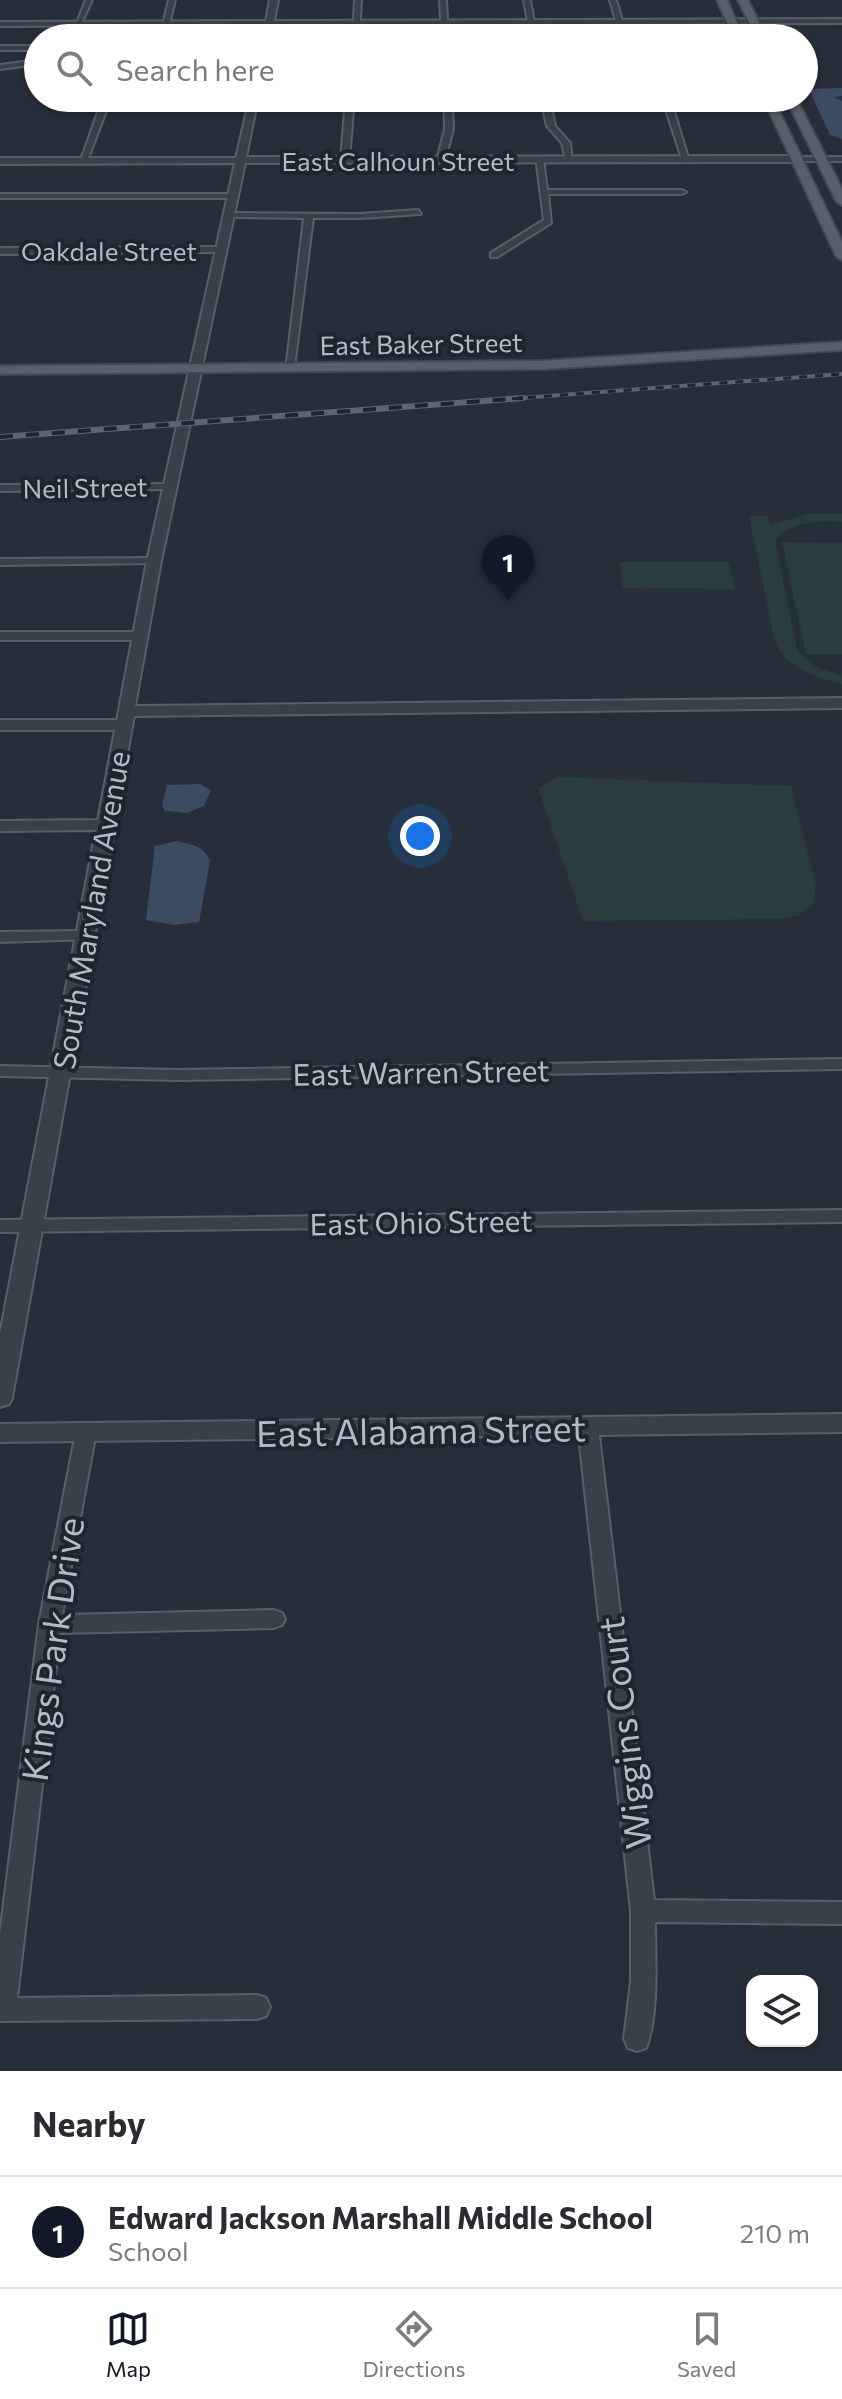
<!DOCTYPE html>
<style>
body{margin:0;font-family:Commissioner,sans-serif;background:#f7f7f7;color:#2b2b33}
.controls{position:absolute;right:24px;bottom:24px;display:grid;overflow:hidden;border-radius:16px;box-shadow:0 2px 6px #0004}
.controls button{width:72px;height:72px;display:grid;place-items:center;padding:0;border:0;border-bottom:2px solid #e1e1e2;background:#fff;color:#2b2b33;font:40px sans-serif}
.you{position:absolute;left:420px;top:836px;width:28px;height:28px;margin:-20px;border:6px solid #fff;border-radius:50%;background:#1a73e8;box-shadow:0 0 0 12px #1a73e833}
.badge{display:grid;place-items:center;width:52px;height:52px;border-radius:50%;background:#111827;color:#fff;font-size:26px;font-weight:700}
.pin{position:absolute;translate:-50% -66px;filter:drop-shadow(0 2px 4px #0008)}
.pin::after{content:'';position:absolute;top:42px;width:28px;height:24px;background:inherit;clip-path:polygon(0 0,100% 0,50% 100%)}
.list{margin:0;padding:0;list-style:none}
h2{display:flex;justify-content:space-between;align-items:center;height:104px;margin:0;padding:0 32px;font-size:34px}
h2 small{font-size:26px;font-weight:400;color:#7c7c81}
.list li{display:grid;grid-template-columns:52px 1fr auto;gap:24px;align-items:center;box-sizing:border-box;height:112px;padding:0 32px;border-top:2px solid #e1e1e2}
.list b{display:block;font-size:30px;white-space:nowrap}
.list p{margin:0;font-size:26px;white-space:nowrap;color:#7c7c81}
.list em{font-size:26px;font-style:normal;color:#7c7c81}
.icon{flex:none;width:44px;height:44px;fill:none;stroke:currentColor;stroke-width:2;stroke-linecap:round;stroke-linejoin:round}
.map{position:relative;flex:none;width:842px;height:2071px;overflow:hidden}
.search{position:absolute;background:#fff;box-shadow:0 2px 6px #0004;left:24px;right:24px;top:24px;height:88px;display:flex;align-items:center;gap:20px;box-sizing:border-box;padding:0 28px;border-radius:44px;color:#7c7c81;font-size:30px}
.sheet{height:216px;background:#fff}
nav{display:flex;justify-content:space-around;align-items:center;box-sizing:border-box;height:112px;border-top:2px solid #e1e1e2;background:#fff;font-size:22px;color:#7c7c81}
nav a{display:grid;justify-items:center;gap:4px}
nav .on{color:#111827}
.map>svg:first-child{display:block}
.green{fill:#2a3c3d}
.water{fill:#3d4b61}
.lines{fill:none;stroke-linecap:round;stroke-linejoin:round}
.minor-casing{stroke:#575e68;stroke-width:4}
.tertiary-casing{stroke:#575e68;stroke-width:4}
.primary-casing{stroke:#424953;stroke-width:4}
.minor{fill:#39404a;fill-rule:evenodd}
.tertiary{fill:#39404a;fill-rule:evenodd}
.primary{fill:#575f6a;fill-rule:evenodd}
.rail-far1-casing{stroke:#5b6471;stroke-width:4}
.rail-casing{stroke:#5b6471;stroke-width:6}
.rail-far1{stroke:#1e252f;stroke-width:3;stroke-dasharray:8;stroke-linecap:butt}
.rail{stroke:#1e252f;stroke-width:4;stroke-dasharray:13;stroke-linecap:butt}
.labels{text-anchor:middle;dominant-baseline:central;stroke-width:8;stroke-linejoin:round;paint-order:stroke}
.far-street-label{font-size:26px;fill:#b5bbc6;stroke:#1e252f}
.street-label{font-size:30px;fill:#b5bbc6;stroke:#1e252f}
.near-street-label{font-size:36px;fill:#b5bbc6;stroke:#1e252f}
</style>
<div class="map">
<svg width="842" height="2071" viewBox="0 0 842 2071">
<rect width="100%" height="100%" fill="#262e3a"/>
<!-- green -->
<path class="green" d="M 807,514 L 842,514 L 842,522 C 820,520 789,521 775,541 L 797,650 L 814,666 L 842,676 L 842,684 C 815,678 784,667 774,639 L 749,516 L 768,516 L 770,525 Z
M 782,542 L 842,543 L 842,654 L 806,654 Z
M 619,562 L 729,562 L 735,589 L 623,588 Z
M 558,777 L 791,786 L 816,885 L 814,903 L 799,915 L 782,919 L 583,921 L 538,788 Z"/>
<!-- water -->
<path class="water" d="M 842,88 L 842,96 L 834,97 L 842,101 L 842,139 L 830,135 L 809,89 Z
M 200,784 L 211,790 L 204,806 L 187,813 L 165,811 L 162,806 L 167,785 Z
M 177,841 C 192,845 204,845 210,861 L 199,922 L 174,925 L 146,920 L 155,846 Z"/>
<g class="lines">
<defs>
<path id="minor" d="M 86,0 L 92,0 L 81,24 L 76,25 Z
M 169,0 L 175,0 L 169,24 L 166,26 L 163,24 Z
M 355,0 L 361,0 L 359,38 L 353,38 Z
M 440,0 L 446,0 L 448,38 L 442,38 Z
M 524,0 L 530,0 L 537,38 L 531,38 Z
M 610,0 L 616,0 L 627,38 L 621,38 Z
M 0,46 L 38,46 L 38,50 L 0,50 Z
M 38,60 L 38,64 L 0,69 L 0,65 Z
M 103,98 L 111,98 L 87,161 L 80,163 Z
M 346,98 L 354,98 L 349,160 L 345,162 L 341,160 Z
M 444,98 L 452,98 L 453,129 L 445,160 L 441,162 L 437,160 L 445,129 Z
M 541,98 L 549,98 L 555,126 L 570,143 L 572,161 L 566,161 L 562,143 L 547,126 Z
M 662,98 L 670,98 L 689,161 L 682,159 Z
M 536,157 L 543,159 L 547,190 L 682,190 L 686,192 L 682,194 L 548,194 L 551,223 L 497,257 L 491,257 L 491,253 L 544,220 Z
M 793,157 L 842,157 L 842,161 L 796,161 Z
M 0,194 L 231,194 L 235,196 L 231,198 L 0,198 Z
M 418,210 L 421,214 L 361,218 L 313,218 L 294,368 L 286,370 L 304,218 L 228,217 L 225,213 L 361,214 Z
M 222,247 L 223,249 L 219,252 L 0,254 L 0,248 Z
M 174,484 L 175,486 L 170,489 L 0,491 L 0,485 Z
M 154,558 L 158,559 L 158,563 L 0,565 L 0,559 Z
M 0,632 L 140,632 L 146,636 L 140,640 L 0,640 Z
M 84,931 L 89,933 L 92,936 L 89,939 L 0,942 L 0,932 Z
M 842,1059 L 842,1069 L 178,1080 L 0,1076 L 0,1066 L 178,1070 Z
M 842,1210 L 842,1222 L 0,1232 L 0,1220 Z
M 588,1420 L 595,1422 L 598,1427 L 654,1900 L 842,1902 L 842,1924 L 655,1922 C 655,1958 659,2016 646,2048 L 637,2051 L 628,2048 L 624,2039 L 631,1982 L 631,1911 L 578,1427 L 581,1422 Z
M 86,1424 L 93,1427 L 96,1432 L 62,1615 L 274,1610 L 282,1613 L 285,1619 L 282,1625 L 274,1628 L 60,1633 L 17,1998 L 257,1995 L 266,1998 L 270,2007 L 266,2016 L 257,2019 L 0,2021 L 0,1934 L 39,1624 L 76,1432 L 79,1427 Z"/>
<path id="tertiary" d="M 270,0 L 278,0 L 274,21 L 842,19 L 842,23 L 273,25 L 271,38 L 263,38 L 265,25 L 0,26 L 0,22 L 266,21 Z
M 250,98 L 258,98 L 246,157 L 796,156 L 801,159 L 796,162 L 245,163 L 161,561 L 135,706 L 842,698 L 842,708 L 134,716 L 12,1398 L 9,1404 L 0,1407 L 0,1334 L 96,830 L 0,831 L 0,821 L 98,820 L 115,730 L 0,730 L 0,720 L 117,720 L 147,561 L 235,163 L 0,164 L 0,158 L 236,158 Z
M 842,1414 L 842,1432 L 0,1442 L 0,1424 Z"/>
<path id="primary" d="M 717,0 L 727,0 L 744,38 L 734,38 Z
M 738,0 L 748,0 L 767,38 L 757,38 Z
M 763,98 L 773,98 L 842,242 L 842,260 L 836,256 Z
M 786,98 L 796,98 L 842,189 L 842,205 L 836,201 Z
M 842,342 L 842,350 L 543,369 L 0,374 L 0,366 L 543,361 Z"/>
</defs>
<!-- minor casing -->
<use href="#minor" class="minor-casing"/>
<!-- tertiary casing -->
<use href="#tertiary" class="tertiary-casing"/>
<!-- primary casing -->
<use href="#primary" class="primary-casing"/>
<!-- minor -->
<use href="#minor" class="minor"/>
<!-- tertiary -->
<use href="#tertiary" class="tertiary"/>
<!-- primary -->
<use href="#primary" class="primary"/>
<defs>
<path id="rail-far1" d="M 496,400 L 842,374"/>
<path id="rail" d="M 0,437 L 523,398"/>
</defs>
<!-- rail-far1 casing -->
<use href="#rail-far1" class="rail-far1-casing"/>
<!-- rail casing -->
<use href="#rail" class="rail-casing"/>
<!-- rail-far1 -->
<use href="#rail-far1" class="rail-far1"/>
<!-- rail -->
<use href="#rail" class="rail"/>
</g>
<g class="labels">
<!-- far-street labels -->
<g class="far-street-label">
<text x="398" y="160">East Calhoun Street</text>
<text x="109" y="250">Oakdale Street</text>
<text transform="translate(421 343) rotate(-1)">East Baker Street</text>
<text transform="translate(85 487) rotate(-1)">Neil Street</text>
</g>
<!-- street labels -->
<g class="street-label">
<text transform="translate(90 910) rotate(-80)">South Maryland Avenue</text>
<text transform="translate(421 1071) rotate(-1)">East Warren Street</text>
<text transform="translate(421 1221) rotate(-1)">East Ohio Street</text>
</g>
<!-- near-street labels -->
<g class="near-street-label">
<text transform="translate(421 1429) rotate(-1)">East Alabama Street</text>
<text transform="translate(51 1649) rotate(-82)">Kings Park Drive</text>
<text transform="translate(623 1733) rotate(-97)">Wiggins Court</text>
</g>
</g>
</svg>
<div class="controls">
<button><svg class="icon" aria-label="layers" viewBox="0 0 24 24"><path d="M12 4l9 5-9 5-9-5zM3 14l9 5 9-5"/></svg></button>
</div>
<div class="you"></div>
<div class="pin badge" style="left:508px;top:601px">1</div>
<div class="search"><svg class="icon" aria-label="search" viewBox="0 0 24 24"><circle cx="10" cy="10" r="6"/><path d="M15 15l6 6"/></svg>Search here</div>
</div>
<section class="sheet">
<h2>Nearby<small></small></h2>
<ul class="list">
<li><span class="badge">1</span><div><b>Edward Jackson Marshall Middle School</b><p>School</p></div><em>210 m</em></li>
</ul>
</section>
<nav>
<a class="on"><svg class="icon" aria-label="map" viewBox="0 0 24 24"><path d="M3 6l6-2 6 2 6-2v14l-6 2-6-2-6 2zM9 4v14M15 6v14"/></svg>Map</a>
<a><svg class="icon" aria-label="directions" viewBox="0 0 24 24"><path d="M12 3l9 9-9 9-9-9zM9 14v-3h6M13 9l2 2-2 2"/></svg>Directions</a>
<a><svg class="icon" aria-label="saved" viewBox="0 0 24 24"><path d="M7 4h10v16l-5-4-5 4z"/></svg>Saved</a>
</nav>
